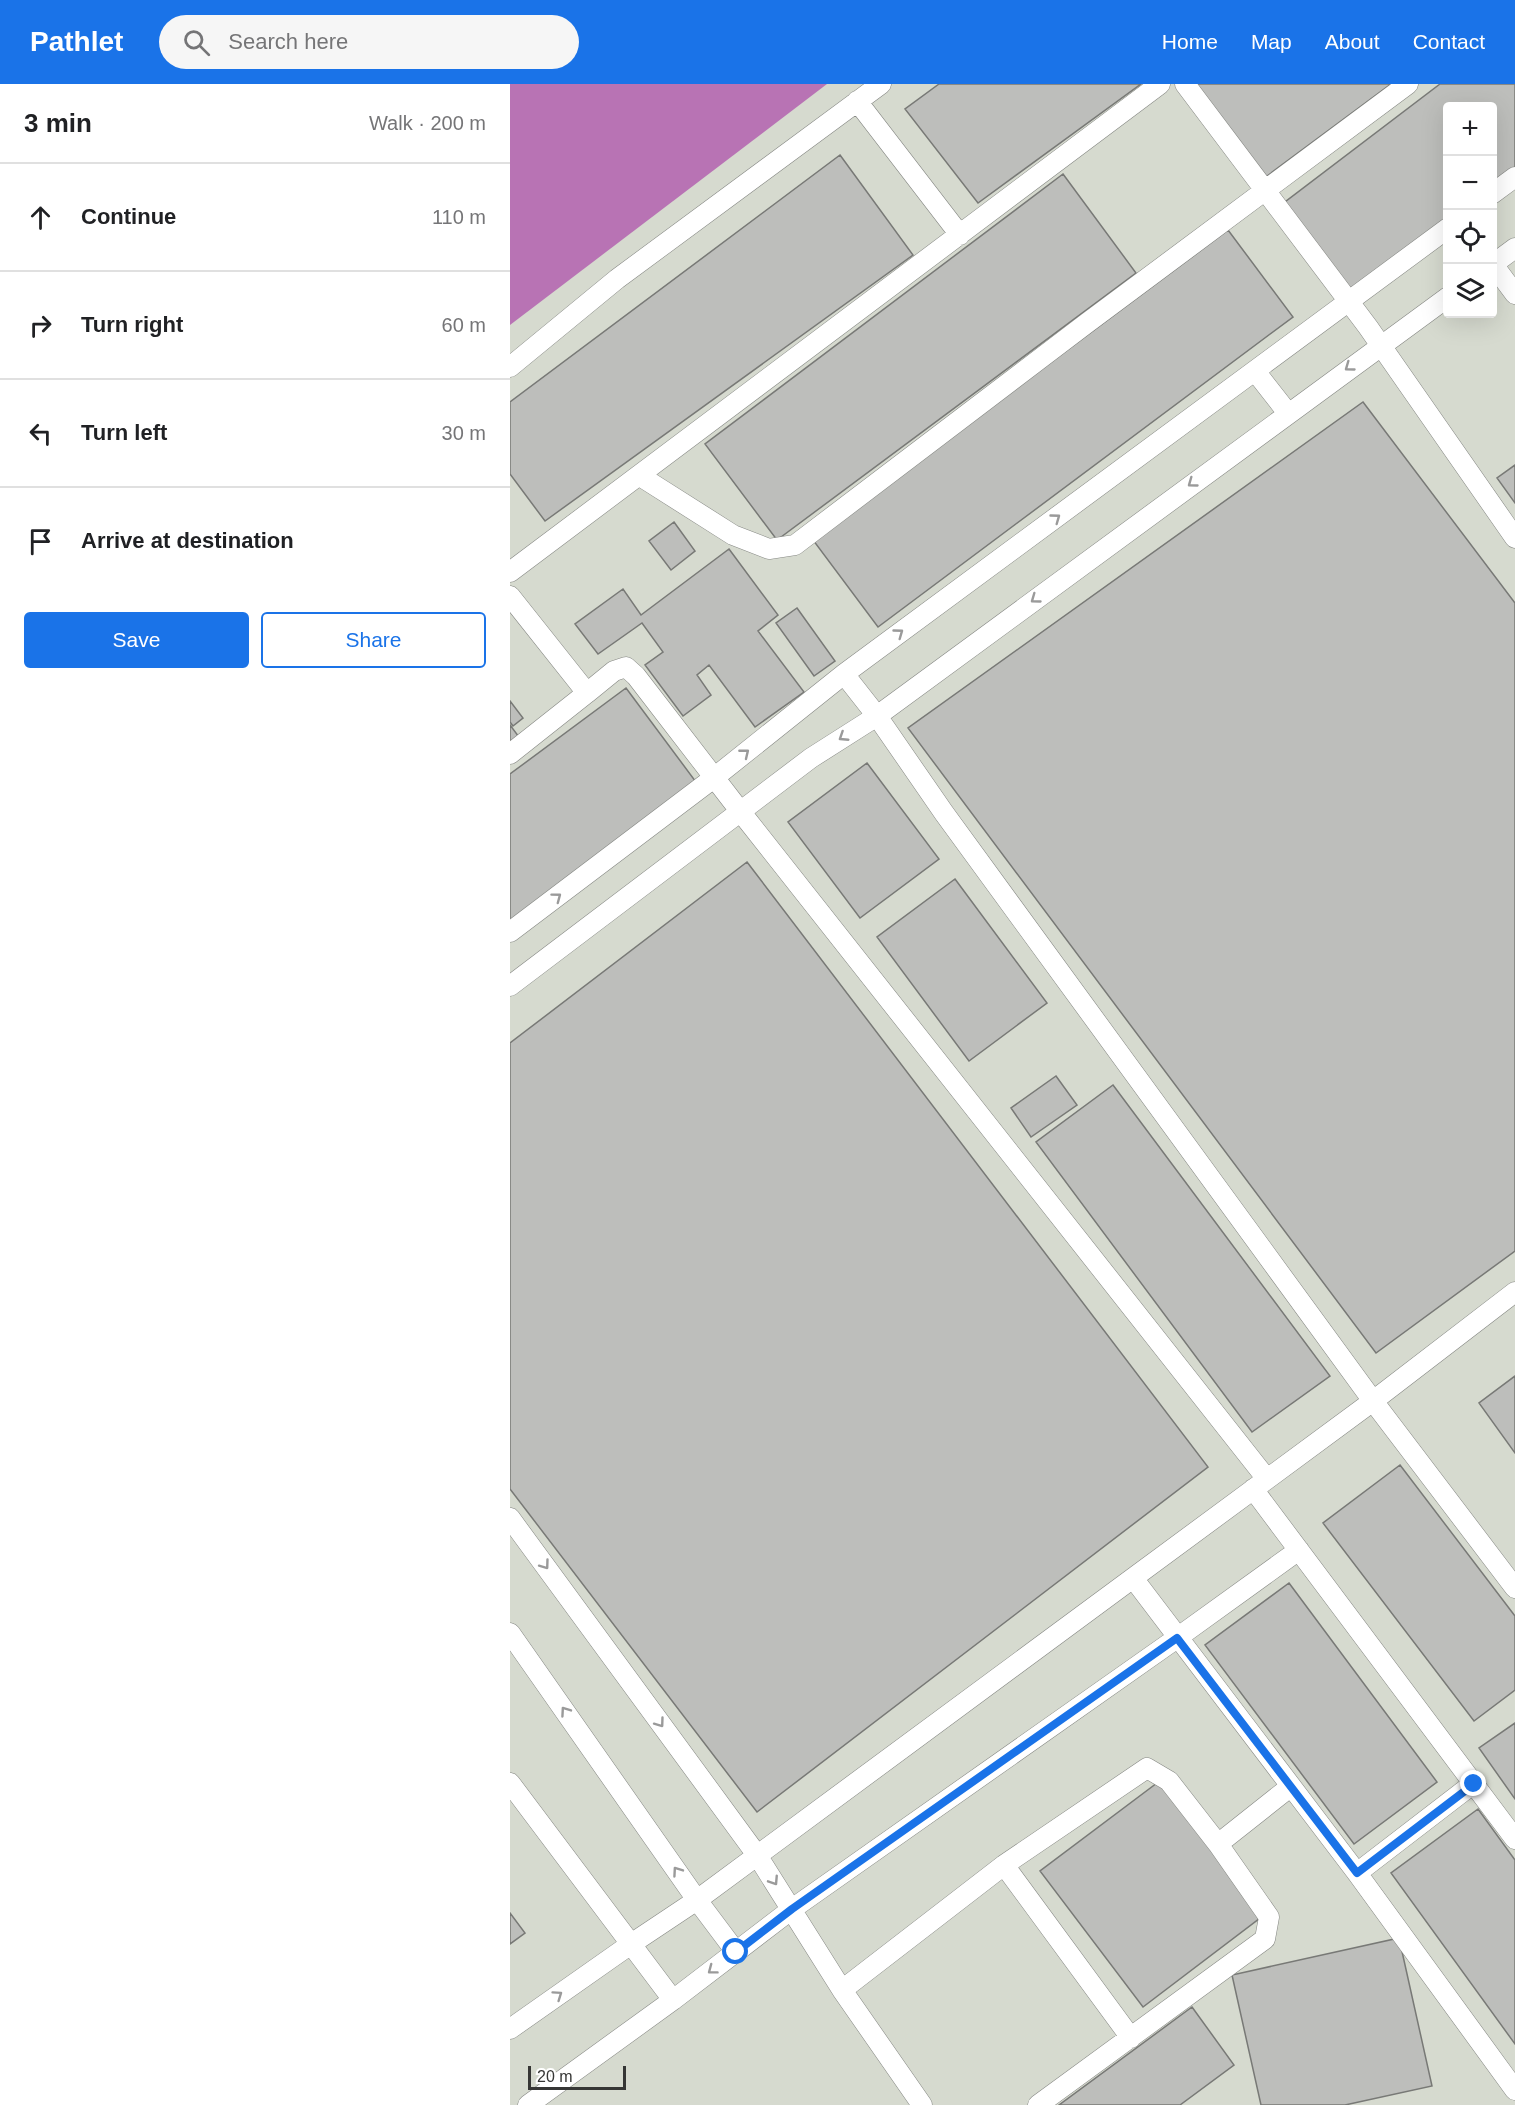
<!DOCTYPE html>
<meta charset="utf-8">
<style>
body{margin:0;font-family:Helvetica,sans-serif;background:#f6f6f6;color:#202124}
.controls{position:absolute;right:18px;top:18px;display:grid;overflow:hidden;border-radius:6px;box-shadow:0 6px 24px #0002}
.controls button{width:54px;height:54px;display:grid;place-items:center;padding:0;border:0;border-bottom:2px solid #e0e0e0;background:#fff;color:#202124;font:30px sans-serif}
.scale{position:absolute;left:18px;bottom:15px;width:98px;box-sizing:border-box;padding-left:6px;border:3px solid #363635;border-top:0;font-size:16px;line-height:21px;white-space:nowrap;color:#363635;-webkit-text-stroke:4px #fff;paint-order:stroke}
.stop{position:absolute;width:18px;height:18px;margin:-14px;border:4px solid #1a73e8;border-radius:50%;background:#fff}
.stop.end{background:#1a73e8;border-color:#fff;box-shadow:0 2px 6px #0008}
.list{margin:0;padding:0;list-style:none}
h2{display:flex;justify-content:space-between;align-items:center;height:78px;margin:0;padding:0 24px;font-size:26px}
h2 small{font-size:20px;font-weight:400;color:#757577}
.list li{display:grid;grid-template-columns:39px 1fr auto;gap:18px;align-items:center;box-sizing:border-box;height:108px;padding:0 24px;border-top:2px solid #e0e0e0}
.list b{display:block;font-size:22px;white-space:nowrap}
.list em{font-size:20px;font-style:normal;color:#757577}
.actions{display:flex;gap:12px;padding:18px 24px}
.actions a{flex:1;padding:14px 0;border:2px solid #1a73e8;border-radius:6px;text-align:center;font-size:21px;color:#1a73e8}
.actions .main{background:#1a73e8;color:#fff}
.icon{flex:none;width:33px;height:33px;fill:none;stroke:currentColor;stroke-width:2;stroke-linecap:round;stroke-linejoin:round}
.map{position:relative;flex:none;width:1005px;height:2021px;overflow:hidden}
header{display:flex;align-items:center;gap:36px;box-sizing:border-box;height:84px;padding:0 30px;background:#1a73e8;color:#fff}
header strong{font-size:28px}
nav{display:flex;gap:33px;margin-inline-start:auto;font-size:21px}
.search{width:420px;height:54px;background:#f6f6f6;display:flex;align-items:center;gap:15px;box-sizing:border-box;padding:0 21px;border-radius:33px;color:#757577;font-size:22px}
main{display:flex}
aside{flex:1;background:#fff}
.map>svg:first-child{display:block}
.built{fill:#d6dacf;fill-rule:evenodd}
.water{fill:#b873b4}
.building{fill:#bdbebb;stroke:#787976;stroke-width:1.5}
.lines{fill:none;stroke-linecap:round;stroke-linejoin:round}
.lane-casing{stroke:#858783;stroke-width:21}
.lane{stroke:#fff;stroke-width:20}
.oneway{stroke:#9a9a9a}
.route{stroke:#1a73e8;stroke-width:8}
</style>
<header>
<strong>Pathlet</strong>
<div class="search"><svg class="icon" aria-label="search" viewBox="0 0 24 24"><circle cx="10" cy="10" r="6"/><path d="M15 15l6 6"/></svg>Search here</div>
<nav><a>Home</a><a>Map</a><a>About</a><a>Contact</a></nav>
</header>
<main>
<aside>
<h2>3 min<small>Walk · 200 m</small></h2>
<ul class="list">
<li><svg class="icon" aria-label="ahead" viewBox="0 0 24 24"><path d="M12 20V5M6 11l6-6 6 6"/></svg><div><b>Continue</b></div><em>110 m</em></li>
<li><svg class="icon" aria-label="right" viewBox="0 0 24 24"><path d="M7 20v-9h11M14 6l5 5-5 5"/></svg><div><b>Turn right</b></div><em>60 m</em></li>
<li><svg class="icon" aria-label="left" viewBox="0 0 24 24"><path d="M17 20v-9H6M10 6l-5 5 5 5"/></svg><div><b>Turn left</b></div><em>30 m</em></li>
<li><svg class="icon" aria-label="arrive" viewBox="0 0 24 24"><path d="M6 21V4h12l-3 4 3 4H6"/></svg><div><b>Arrive at destination</b></div></li>
</ul>
<div class="actions"><a class="main">Save</a><a>Share</a></div>
</aside>
<div class="map">
<svg width="1005" height="2021" viewBox="0 0 1005 2021">
<rect width="100%" height="100%" fill="#e4e5e2"/>
<!-- built -->
<path class="built" d="M 0,0 L 1005,0 L 1005,2021 L 0,2021 ZM 938,22 L 982,22 L 982,230 L 938,230 Z"/>
<!-- water -->
<path class="water" d="M 0,0 L 317,0 L 0,241 Z"/>
<!-- building -->
<path class="building" d="M 429,0 L 631,0 L 468,119 L 395,25 Z
M 683,0 L 881,0 L 753,95 Z
M 930,0 L 1005,0 L 1005,84 L 982,101 L 982,22 L 938,22 L 938,135 L 838,210 L 771,121 Z
M 330,71 L 403,171 L 35,437 L 0,390 L 0,318 Z
M 553,90 L 626,189 L 267,456 L 195,360 Z
M 718,146 L 783,233 L 368,543 L 303,456 Z
M 853,318 L 1005,519 L 1005,1167 L 866,1269 L 398,644 Z
M 1005,381 L 1005,419 L 987,394 Z
M 164,438 L 185,467 L 161,486 L 139,457 Z
M 219,465 L 268,531 L 248,547 L 294,608 L 245,643 L 199,581 L 187,591 L 201,611 L 173,632 L 135,581 L 153,568 L 132,539 L 88,570 L 65,540 L 113,505 L 131,531 Z
M 287,524 L 325,577 L 304,592 L 266,539 Z
M 116,604 L 186,698 L 0,837 L 0,690 Z
M 0,617 L 13,634 L 3,642 L 0,638 Z
M 0,641 L 9,653 L 0,660 Z
M 357,679 L 429,775 L 350,834 L 278,738 Z
M 237,778 L 698,1383 L 247,1728 L 0,1405 L 0,959 Z
M 445,795 L 537,919 L 459,977 L 367,853 Z
M 546,992 L 567,1021 L 521,1053 L 501,1024 Z
M 603,1001 L 820,1292 L 742,1348 L 526,1058 Z
M 1005,1292 L 1005,1369 L 969,1319 Z
M 890,1381 L 1005,1532 L 1005,1606 L 964,1637 L 813,1439 Z
M 779,1499 L 927,1698 L 844,1760 L 695,1561 Z
M 1005,1639 L 1005,1715 L 969,1664 Z
M 651,1696 L 754,1831 L 633,1923 L 530,1787 Z
M 968,1725 L 1005,1776 L 1005,1960 L 881,1789 Z
M 0,1829 L 15,1849 L 0,1860 Z
M 889,1854 L 922,2002 L 835,2021 L 751,2021 L 722,1891 Z
M 682,1923 L 724,1981 L 670,2021 L 549,2021 Z"/>
<g class="lines">
<defs>
<path id="lane" d="M 675,0 L 858,243 L 1005,454
M 347,17 L 450,151
M 982,110 L 1005,93
M 982,179 L 1005,210
M 982,181 L 1005,164
M 0,283 L 107,195 L 371,0
M 745,287 L 777,328
M 130,392 L 223,451 L 259,465 L 285,461 L 577,239 L 898,0
M 0,488 L 650,0
M 0,512 L 77,609 L 0,670
M 334,590 L 367,632 L 434,729 L 863,1317 L 1005,1504
M 77,609 L 104,587 L 116,583 L 126,592 L 230,727 L 757,1395
M 0,848 L 205,693 L 334,590 L 938,144
M 0,902 L 301,674 L 367,632 L 938,213
M 743,1405 L 1005,1755
M 0,1434 L 247,1771 L 332,1906 L 412,2021
M 623,1494 L 863,1317 L 1005,1208
M 0,1549 L 187,1816 L 226,1868
M 0,1699 L 163,1916
M 708,1760 L 780,1703
M 494,1781 L 621,1954
M 847,1789 L 964,1699
M 332,1906 L 494,1781 L 637,1684 L 659,1697 L 708,1760 L 759,1833 L 755,1855 L 528,2021
M 0,1945 L 121,1860 L 187,1816 L 623,1494 L 847,1789 L 1005,2006
M 18,2021 L 163,1916 L 282,1825 L 667,1554 L 789,1466"/>
</defs>
<!-- lane casing -->
<use href="#lane" class="lane-casing"/>
<!-- lane -->
<use href="#lane" class="lane"/>
</g>
<!-- one-way arrows -->
<defs><path id="oneway-chevron" d="M-2-3.5L2.5 0L-2 3.5" fill="none" stroke-width="1.6" stroke-linecap="round" stroke-linejoin="round" transform="scale(1.5)"/></defs>
<g class="oneway">
<use href="#oneway-chevron" transform="translate(839 283) rotate(144)"/>
<use href="#oneway-chevron" transform="translate(682 399) rotate(144)"/>
<use href="#oneway-chevron" transform="translate(546 434) rotate(-36)"/>
<use href="#oneway-chevron" transform="translate(525 515) rotate(144)"/>
<use href="#oneway-chevron" transform="translate(389 549) rotate(-36)"/>
<use href="#oneway-chevron" transform="translate(333 653) rotate(147)"/>
<use href="#oneway-chevron" transform="translate(235 669) rotate(-39)"/>
<use href="#oneway-chevron" transform="translate(47 813) rotate(-37)"/>
<use href="#oneway-chevron" transform="translate(35 1481) rotate(54)"/>
<use href="#oneway-chevron" transform="translate(55 1627) rotate(-125)"/>
<use href="#oneway-chevron" transform="translate(150 1639) rotate(54)"/>
<use href="#oneway-chevron" transform="translate(167 1787) rotate(-125)"/>
<use href="#oneway-chevron" transform="translate(264 1797) rotate(57)"/>
<use href="#oneway-chevron" transform="translate(202 1886) rotate(143)"/>
<use href="#oneway-chevron" transform="translate(48 1911) rotate(-35)"/>
</g>
<g class="lines">
<!-- route -->
<path class="route" d="M 226,1868 L 282,1825 L 667,1554 L 847,1789 L 964,1700"/>
</g>
</svg>
<div class="controls">
<button>+</button>
<button>−</button>
<button><svg class="icon" aria-label="locate" viewBox="0 0 24 24"><circle cx="12" cy="12" r="6"/><path d="M12 2v4M12 18v4M2 12h4M18 12h4"/></svg></button>
<button><svg class="icon" aria-label="layers" viewBox="0 0 24 24"><path d="M12 4l9 5-9 5-9-5zM3 14l9 5 9-5"/></svg></button>
</div>
<div class="scale">20 m</div>
<div class="stop" style="left:226px;top:1868px"></div>
<div class="stop end" style="left:964px;top:1700px"></div>
</div>
</main>
